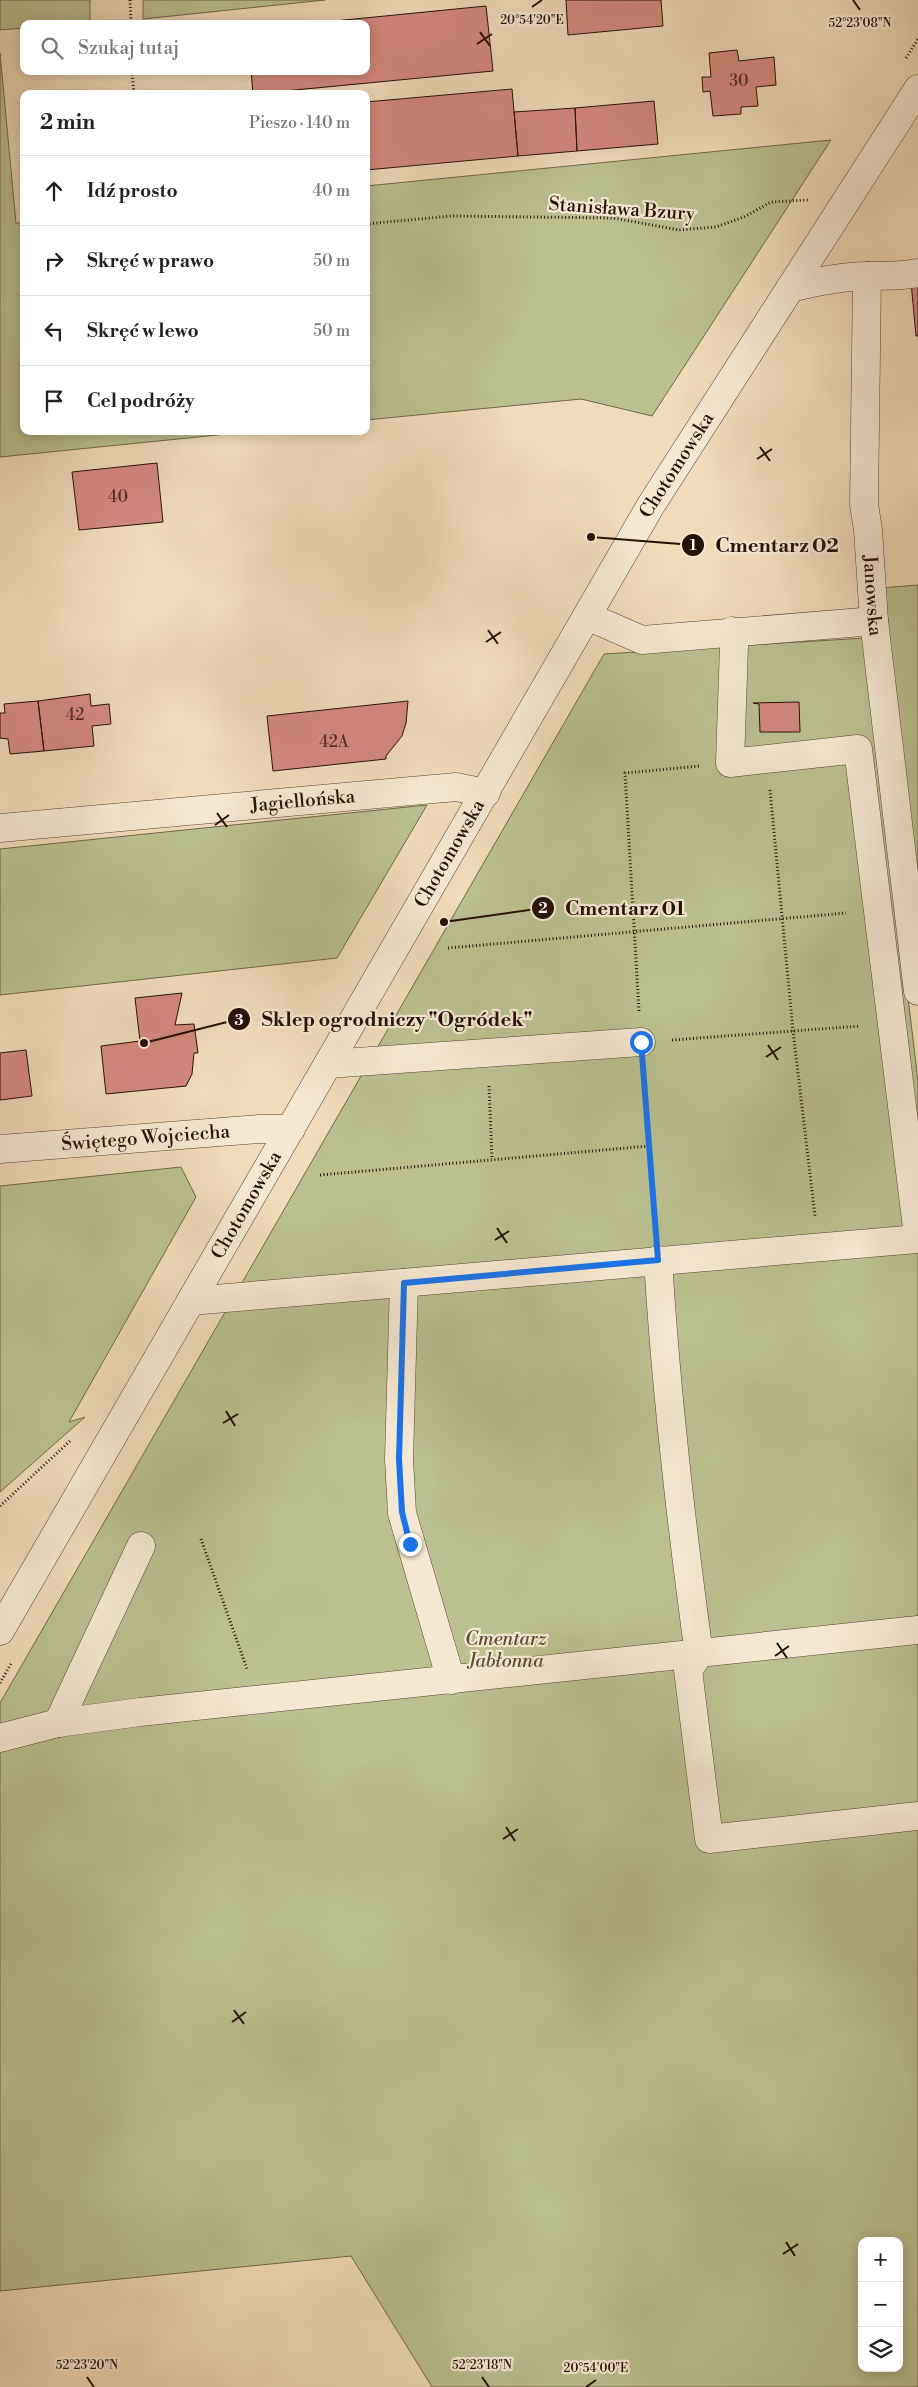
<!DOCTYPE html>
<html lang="pl">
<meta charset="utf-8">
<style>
body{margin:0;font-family:"Libre Bodoni",serif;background:#f2f2f2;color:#222}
.controls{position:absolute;right:15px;bottom:15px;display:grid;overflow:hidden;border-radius:10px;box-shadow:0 2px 12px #0003}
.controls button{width:45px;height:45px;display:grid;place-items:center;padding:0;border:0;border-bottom:1px solid #e0e0e0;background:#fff;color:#222;font:25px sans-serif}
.stop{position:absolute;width:15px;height:15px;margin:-11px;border:4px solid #1a73e8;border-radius:50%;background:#fff}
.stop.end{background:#1a73e8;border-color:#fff;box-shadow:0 1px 5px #0008}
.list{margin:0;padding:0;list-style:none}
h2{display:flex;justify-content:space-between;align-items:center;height:65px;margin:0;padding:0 20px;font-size:21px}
h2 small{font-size:16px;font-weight:400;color:#767676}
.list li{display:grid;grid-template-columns:32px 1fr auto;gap:15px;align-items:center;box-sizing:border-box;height:70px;padding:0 20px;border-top:1px solid #e0e0e0}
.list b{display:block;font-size:19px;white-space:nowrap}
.list em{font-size:16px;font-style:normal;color:#767676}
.icon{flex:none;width:28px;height:28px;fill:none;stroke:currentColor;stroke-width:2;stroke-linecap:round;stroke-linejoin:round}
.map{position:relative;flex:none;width:918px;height:2387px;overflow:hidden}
.search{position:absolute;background:#fff;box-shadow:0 2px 12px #0003;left:20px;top:20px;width:350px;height:55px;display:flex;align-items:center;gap:12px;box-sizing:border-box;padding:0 18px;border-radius:10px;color:#767676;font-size:19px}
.panel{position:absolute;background:#fff;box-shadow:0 2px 12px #0003;left:20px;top:90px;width:350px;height:345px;border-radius:10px}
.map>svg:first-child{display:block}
.green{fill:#bac090;stroke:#70684b;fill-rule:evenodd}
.building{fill:#d4897f;stroke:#261106}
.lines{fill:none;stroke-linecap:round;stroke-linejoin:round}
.minor-casing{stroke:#584433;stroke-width:29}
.path{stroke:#261106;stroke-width:3;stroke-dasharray:1 2.5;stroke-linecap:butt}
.minor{stroke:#f5e8d2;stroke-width:28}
.route{stroke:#1a73e8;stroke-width:6}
.ticks{fill:none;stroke:#261106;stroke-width:2}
.labels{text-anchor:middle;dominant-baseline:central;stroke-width:4.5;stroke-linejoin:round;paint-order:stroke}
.number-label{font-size:16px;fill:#522f24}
.street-label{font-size:19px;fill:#261106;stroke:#f5e8d2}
.park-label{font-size:19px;font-style:italic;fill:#5a4e36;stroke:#f5e8d2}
.ticks-label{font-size:12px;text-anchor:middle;fill:#261106;stroke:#f5e8d2;stroke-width:4.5;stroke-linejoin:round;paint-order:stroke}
.leader{fill:none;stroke:#261106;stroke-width:2}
.callout-dot{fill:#261106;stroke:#f5e8d2;stroke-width:2}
.mark-label{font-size:15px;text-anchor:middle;font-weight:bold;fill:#fff}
.callout-label{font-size:20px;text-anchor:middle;font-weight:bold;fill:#261106;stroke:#f5e8d2;stroke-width:4.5;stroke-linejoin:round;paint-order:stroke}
</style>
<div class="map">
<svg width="918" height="2387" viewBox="0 0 918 2387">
<rect width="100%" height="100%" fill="#f0dbba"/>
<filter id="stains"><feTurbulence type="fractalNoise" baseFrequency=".004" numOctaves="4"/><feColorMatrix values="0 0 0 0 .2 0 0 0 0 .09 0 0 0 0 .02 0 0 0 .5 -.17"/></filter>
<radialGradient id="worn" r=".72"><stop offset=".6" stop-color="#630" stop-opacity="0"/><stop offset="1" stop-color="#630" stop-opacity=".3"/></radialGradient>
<!-- green -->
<path class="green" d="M 0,0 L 90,0 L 90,23 L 24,24 L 24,28 L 0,30 Z
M 143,0 L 325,0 L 143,19 Z
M 0,53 L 16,223 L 24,223 L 24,431 L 257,431 L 0,457 Z
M 831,140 L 652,416 L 581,399 L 366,420 L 366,186 Z
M 918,585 L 918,894 L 880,588 Z
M 865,638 L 918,1081 L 918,2387 L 432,2387 L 351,2256 L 0,2291 L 0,1703 L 604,654 ZM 862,2241 L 899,2241 L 899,2368 L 862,2368 Z
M 427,805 L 337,958 L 0,995 L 0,849 Z
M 181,1167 L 196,1197 L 69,1422 L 85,1417 L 0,1492 L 0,1186 Z"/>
<!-- building -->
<path class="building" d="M 566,0 L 661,0 L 663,26 L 568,35 Z
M 486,6 L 493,71 L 253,94 L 251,71 L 366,71 L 366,24 L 304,24 Z
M 737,50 L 739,61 L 774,57 L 776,85 L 756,87 L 758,106 L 741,107 L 741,114 L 713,116 L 710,91 L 703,92 L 702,77 L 711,77 L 709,53 Z
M 512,89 L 518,156 L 366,170 L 366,102 Z
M 654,101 L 658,144 L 577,151 L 575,108 Z
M 575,108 L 577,151 L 518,156 L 514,112 Z
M 911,282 L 918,282 L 918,336 L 916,336 Z
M 157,463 L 163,522 L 79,530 L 72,472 Z
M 90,694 L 91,706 L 109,704 L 111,724 L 92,726 L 94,746 L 44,751 L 38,701 Z
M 38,701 L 44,751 L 10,754 L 8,739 L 0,738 L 0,713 L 5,713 L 4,704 Z
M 408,701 L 406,723 L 402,736 L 386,756 L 386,759 L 273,771 L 267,716 Z
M 799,702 L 800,732 L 760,732 L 759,704 L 753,703 Z
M 182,993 L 175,1025 L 194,1024 L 198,1053 L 194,1053 L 192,1074 L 186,1086 L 106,1094 L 101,1046 L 140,1041 L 135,998 Z
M 26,1050 L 32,1096 L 0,1100 L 0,1053 Z"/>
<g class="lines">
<defs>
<g id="minor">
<path id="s1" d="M 867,276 L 864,504 L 868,530 L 874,621 L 918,991"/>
<path d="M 790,288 C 815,282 842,276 867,276 C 885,275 900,277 918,273"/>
<path d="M 587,616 L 642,640 L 874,621"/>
<path d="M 732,631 L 734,646 L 730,763 L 858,749 L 918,1236"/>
<path id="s2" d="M 0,828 L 456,787 L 486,793"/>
<path d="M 328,1064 L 641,1042"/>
<path id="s3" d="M 0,1149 L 259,1129 L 291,1129"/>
<path d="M 658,1260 C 666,1392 681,1523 699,1654 L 688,1670 L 709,1839 L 918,1816"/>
<path d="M 404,1283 L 399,1459 L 402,1513 L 451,1680"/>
<path d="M 191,1301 L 918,1239"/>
<path id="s4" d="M 0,1631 L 651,505 L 918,89"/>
<path d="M 58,1723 L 141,1546"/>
<path d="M 0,1738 L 58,1723 L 140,1712 L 918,1630"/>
</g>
</defs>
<!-- minor casing -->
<use href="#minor" class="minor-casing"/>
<!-- path -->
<path class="path" d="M 130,0 L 131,24
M 906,58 L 918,39
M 132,71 L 134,94
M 366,224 L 451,216 L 614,218 L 679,230 L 716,227 L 744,217 L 771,202 L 808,200
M 770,790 L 793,1031 L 815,1216
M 448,948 L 846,913
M 639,1011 L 625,773 L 700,766
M 672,1040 L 860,1026
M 644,1073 L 656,1228
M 489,1086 L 492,1159
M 320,1175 L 649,1146
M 0,1506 L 71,1440
M 201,1539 L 247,1669
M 0,1683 L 12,1662"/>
<!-- minor -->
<use href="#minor" class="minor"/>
</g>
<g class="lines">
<!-- route -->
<path class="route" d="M 410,1544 L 402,1512 L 399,1459 L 404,1283 L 658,1260 L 641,1042"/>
</g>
<!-- ticks -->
<path class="ticks" d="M 853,0 L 860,10M 532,7 L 542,0M 480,32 L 490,46M 477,44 L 492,34M 760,447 L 770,461M 757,459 L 772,449M 488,630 L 498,644M 486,642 L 501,632M 217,813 L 227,827M 215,825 L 229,815M 768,1045 L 778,1060M 766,1057 L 781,1047M 497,1228 L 507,1243M 495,1240 L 509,1231M 226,1411 L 235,1426M 223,1423 L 238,1414M 777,1643 L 787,1658M 775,1656 L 789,1646M 506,1827 L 515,1841M 503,1839 L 518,1829M 234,2010 L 244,2024M 232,2022 L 246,2012M 786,2242 L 795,2256M 783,2254 L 798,2244M 87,2377 L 94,2387M 482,2377 L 489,2387M 586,2387 L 596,2380"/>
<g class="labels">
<!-- number labels -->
<g class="number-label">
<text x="739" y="81">30</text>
<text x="118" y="497">40</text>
<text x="75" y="715">42</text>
<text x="334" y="742">42A</text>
</g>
<!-- street labels -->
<g class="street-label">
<text transform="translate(622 209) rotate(4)">Stanisława Bzury</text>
<text stroke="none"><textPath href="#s4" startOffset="1348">Chotomowska</textPath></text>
<text stroke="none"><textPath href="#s1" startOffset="320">Janowska</textPath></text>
<text stroke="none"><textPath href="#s2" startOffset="304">Jagiellońska</textPath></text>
<text stroke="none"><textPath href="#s4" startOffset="898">Chotomowska</textPath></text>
<text stroke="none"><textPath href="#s3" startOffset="146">Świętego Wojciecha</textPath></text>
<text stroke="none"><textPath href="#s4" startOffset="492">Chotomowska</textPath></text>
</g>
<!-- park labels -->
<g class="park-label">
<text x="506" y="1639">Cmentarz<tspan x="506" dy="22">Jabłonna</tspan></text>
</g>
</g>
<g class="ticks-label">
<text x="532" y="24">20°54'20"E</text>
<text x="860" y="27">52°23'08"N</text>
<text x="87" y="2369">52°23'20"N</text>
<text x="482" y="2369">52°23'18"N</text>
<text x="596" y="2372">20°54'00"E</text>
</g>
<!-- callouts -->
<path class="leader" d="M591 537L693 545M444 922L543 908M144 1043L239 1019"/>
<g class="callout-dot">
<circle cx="591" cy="537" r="5"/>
<circle cx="444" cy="922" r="5"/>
<circle cx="144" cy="1043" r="5"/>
<circle cx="693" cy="545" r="12"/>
<circle cx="543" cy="908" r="12"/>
<circle cx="239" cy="1019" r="12"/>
</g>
<g class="mark-label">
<text x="693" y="550">1</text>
<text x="543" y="913">2</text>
<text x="239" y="1025">3</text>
</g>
<g class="callout-label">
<text x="777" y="552">Cmentarz 02</text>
<text x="625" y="915">Cmentarz 01</text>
<text x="397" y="1026">Sklep ogrodniczy "Ogródek"</text>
</g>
<rect width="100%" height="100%" filter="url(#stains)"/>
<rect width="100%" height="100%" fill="url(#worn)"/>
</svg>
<div class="controls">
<button>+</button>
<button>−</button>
<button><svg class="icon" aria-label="layers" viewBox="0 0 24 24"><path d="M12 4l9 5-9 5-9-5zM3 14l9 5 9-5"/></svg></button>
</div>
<div class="stop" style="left:641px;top:1042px"></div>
<div class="stop end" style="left:410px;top:1544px"></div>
<div class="search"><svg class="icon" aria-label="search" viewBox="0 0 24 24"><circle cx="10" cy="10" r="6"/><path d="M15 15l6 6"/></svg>Szukaj tutaj</div>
<section class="panel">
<h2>2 min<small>Pieszo · 140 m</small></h2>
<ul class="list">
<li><svg class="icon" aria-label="ahead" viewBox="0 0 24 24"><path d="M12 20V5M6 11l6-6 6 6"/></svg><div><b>Idź prosto</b></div><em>40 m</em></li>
<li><svg class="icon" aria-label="right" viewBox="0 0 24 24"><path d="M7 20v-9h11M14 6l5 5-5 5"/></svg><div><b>Skręć w prawo</b></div><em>50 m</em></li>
<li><svg class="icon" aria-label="left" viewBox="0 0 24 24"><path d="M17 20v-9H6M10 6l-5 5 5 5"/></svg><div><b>Skręć w lewo</b></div><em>50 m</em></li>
<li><svg class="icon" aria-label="arrive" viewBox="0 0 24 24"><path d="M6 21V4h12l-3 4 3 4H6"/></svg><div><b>Cel podróży</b></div></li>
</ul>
</section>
</div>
